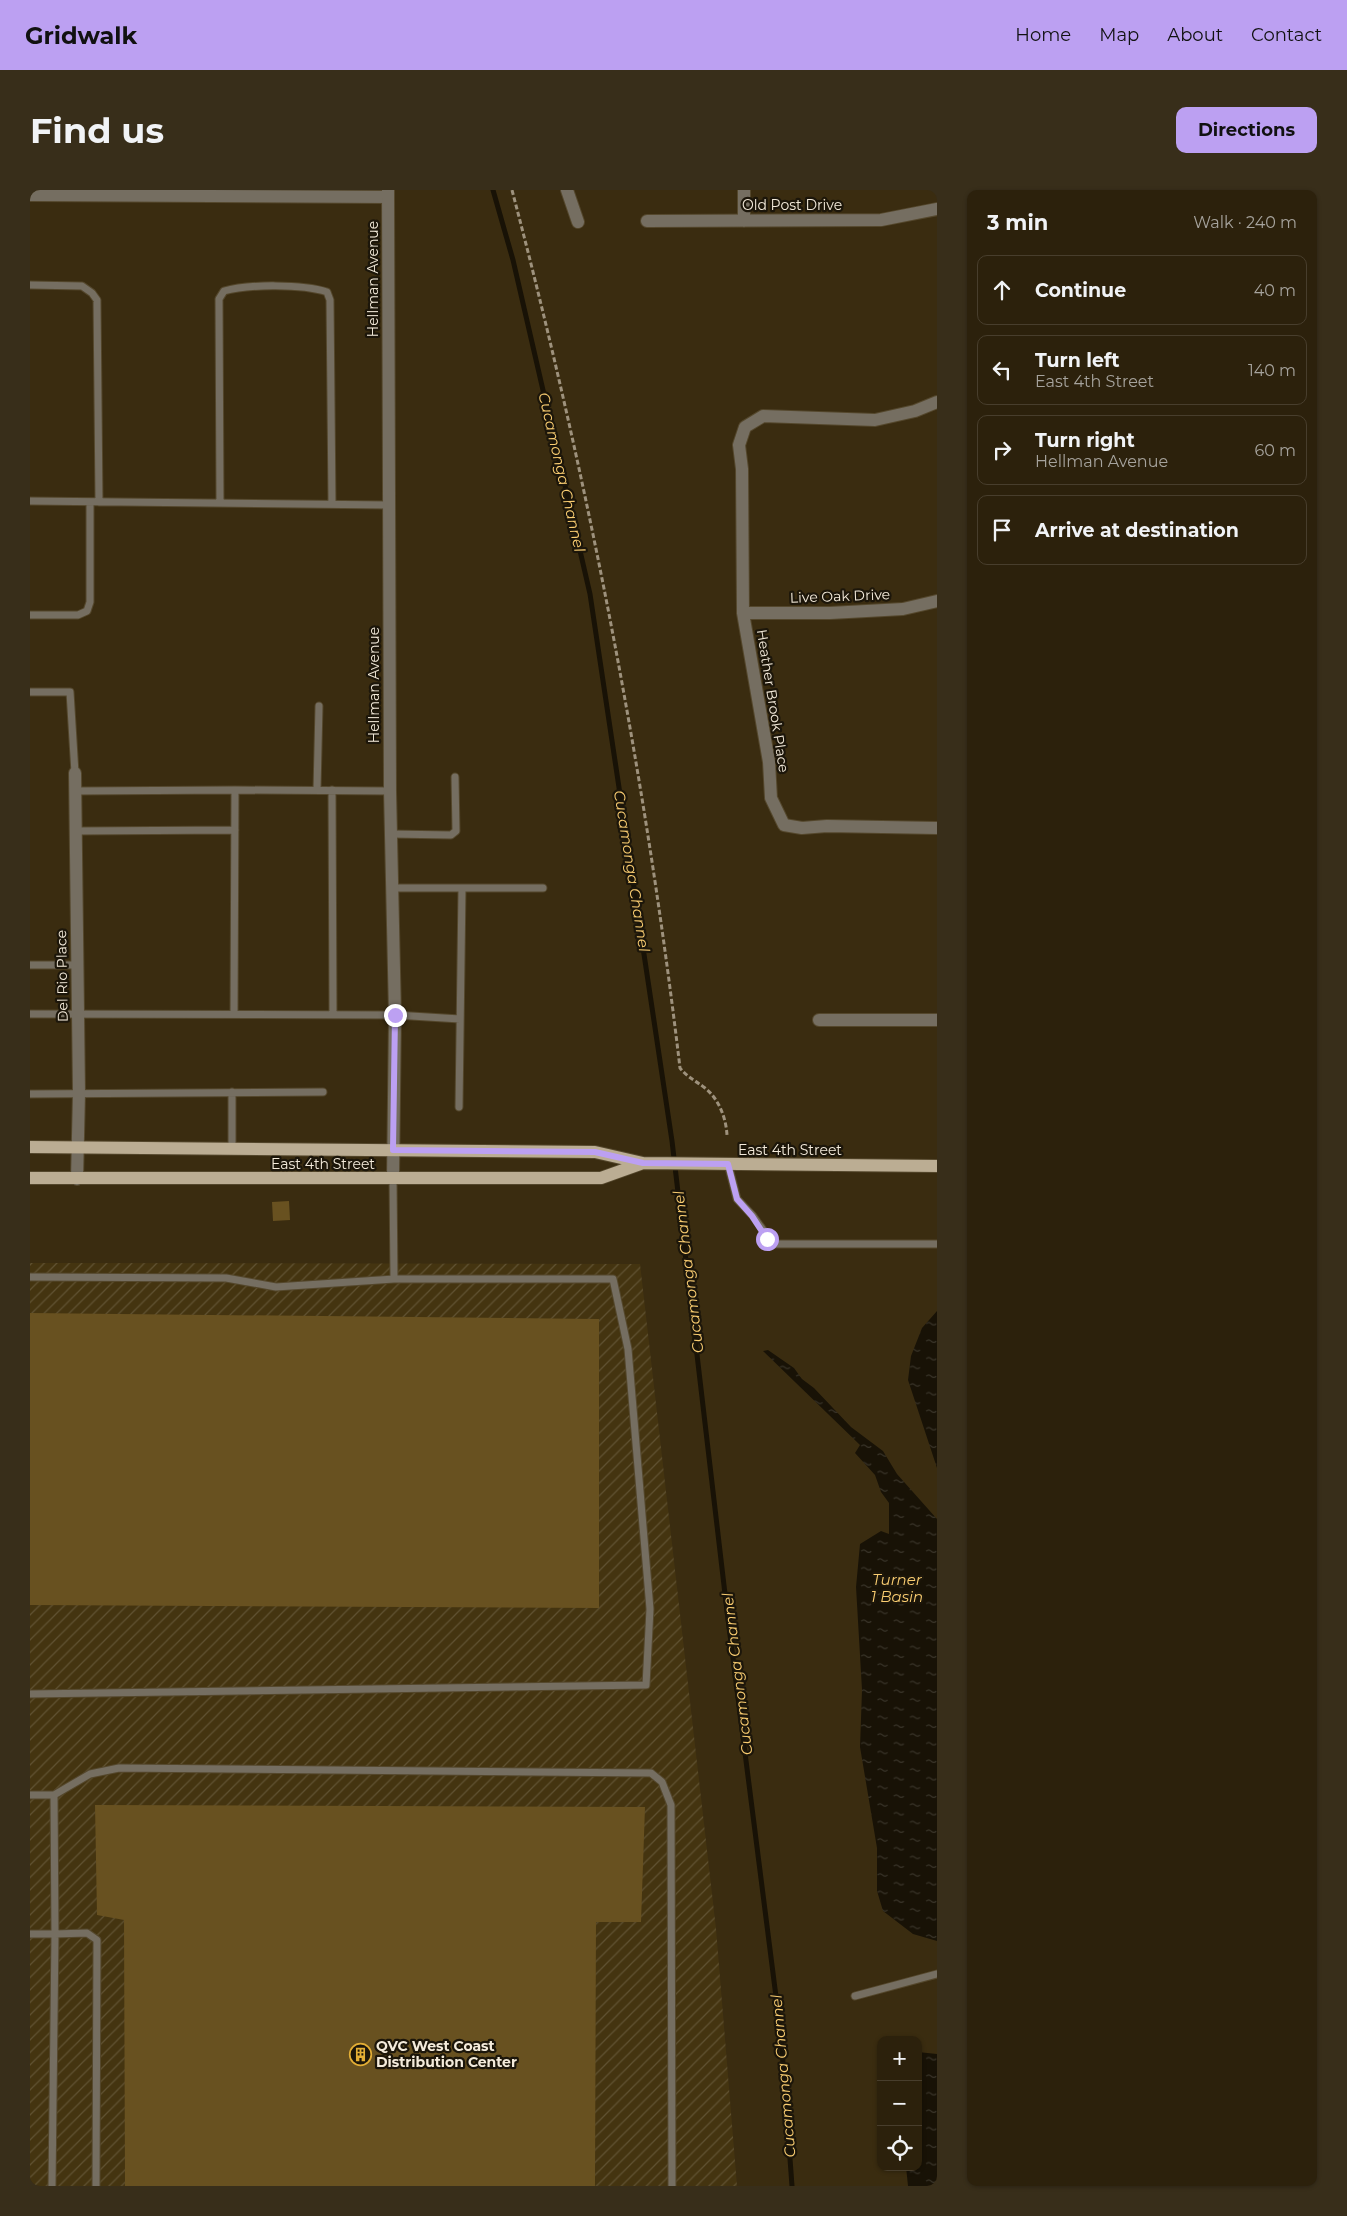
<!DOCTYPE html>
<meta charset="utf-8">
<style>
body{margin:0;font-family:Montserrat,sans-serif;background:#382e1a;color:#f1f3f6}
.controls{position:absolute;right:15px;bottom:15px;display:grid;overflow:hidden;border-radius:10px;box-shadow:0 1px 4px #0004}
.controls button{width:45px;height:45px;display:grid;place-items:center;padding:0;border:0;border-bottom:1px solid #483e2d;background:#2c210c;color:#f1f3f6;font:25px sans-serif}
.stop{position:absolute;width:15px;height:15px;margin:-11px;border:4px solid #bca0f2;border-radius:50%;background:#fff}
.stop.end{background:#bca0f2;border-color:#fff;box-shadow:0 1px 5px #0008}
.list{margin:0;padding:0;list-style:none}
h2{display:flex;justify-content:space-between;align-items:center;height:65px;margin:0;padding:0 20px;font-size:21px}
h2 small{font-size:16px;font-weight:400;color:#a6a39d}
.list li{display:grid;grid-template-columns:32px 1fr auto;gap:15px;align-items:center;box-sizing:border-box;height:70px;margin:0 10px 10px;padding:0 10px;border:1px solid #483e2d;border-radius:10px}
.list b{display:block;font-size:19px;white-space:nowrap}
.list p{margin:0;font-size:16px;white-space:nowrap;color:#a6a39d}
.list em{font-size:16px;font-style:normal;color:#a6a39d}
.icon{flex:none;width:28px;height:28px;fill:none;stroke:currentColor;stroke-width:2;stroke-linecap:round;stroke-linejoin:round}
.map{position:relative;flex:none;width:907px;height:1996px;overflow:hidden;border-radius:10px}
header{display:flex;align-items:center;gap:30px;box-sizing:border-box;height:70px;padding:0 25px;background:#bca0f2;color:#111}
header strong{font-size:24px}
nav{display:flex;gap:28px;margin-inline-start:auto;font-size:18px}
.intro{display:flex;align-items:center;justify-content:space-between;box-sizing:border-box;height:120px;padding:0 30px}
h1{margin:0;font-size:35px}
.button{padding:12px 22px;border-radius:10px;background:#bca0f2;color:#111;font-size:18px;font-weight:700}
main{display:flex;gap:30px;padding:0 30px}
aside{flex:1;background:#2c210c;border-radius:10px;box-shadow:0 1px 4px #0004}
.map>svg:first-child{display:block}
.industrial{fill:url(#industrial-furrows)}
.water{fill:url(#water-ripples)}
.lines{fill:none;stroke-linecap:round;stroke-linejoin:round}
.stream{stroke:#181206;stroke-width:5}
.building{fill:#685120}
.service-casing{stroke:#54472c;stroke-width:9}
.minor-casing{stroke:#54472c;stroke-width:14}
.tertiary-casing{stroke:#54472c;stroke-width:14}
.primary-casing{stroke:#54472c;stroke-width:14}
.path{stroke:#9e927d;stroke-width:3;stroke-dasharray:5 2.5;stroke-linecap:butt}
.service{stroke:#756e61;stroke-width:7}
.minor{stroke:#756e61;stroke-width:12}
.tertiary{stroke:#756e61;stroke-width:12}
.primary{stroke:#bbad93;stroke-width:12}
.route{stroke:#bca0f2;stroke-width:6}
.labels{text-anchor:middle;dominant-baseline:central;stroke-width:4.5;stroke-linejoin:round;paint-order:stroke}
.street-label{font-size:14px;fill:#f4ebdb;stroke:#1c160a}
.poi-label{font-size:14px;font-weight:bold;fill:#f4ebdb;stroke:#1c160a;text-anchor:start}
.water-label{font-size:15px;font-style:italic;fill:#facd71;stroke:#1c160a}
</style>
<header>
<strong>Gridwalk</strong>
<nav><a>Home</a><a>Map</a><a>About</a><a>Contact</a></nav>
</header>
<div class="intro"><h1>Find us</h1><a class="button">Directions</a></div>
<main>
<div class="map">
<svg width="907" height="1996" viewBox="0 0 907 1996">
<defs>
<pattern id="industrial-furrows" width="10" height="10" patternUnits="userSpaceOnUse" patternTransform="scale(1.25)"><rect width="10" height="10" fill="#443410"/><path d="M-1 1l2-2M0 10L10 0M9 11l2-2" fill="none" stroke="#605232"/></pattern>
<pattern id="water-ripples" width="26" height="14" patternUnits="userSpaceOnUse" patternTransform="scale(1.25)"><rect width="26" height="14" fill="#181206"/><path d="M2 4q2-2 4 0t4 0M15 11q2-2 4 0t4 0" fill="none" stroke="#3a352a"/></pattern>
</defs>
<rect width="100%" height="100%" fill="#3a2c10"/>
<!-- industrial -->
<path class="industrial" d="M 0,1073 L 610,1074 L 686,1739 L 707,1996 L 0,1996 Z"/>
<!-- water -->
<path class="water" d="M 907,1121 L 907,1278 L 878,1190 L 881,1166 L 892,1138 Z
M 738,1160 L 764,1178 L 772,1189 L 784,1198 L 821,1237 L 853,1261 L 867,1284 L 907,1329 L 907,1751 L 883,1744 L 853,1721 L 847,1701 L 847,1658 L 830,1557 L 832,1500 L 826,1397 L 830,1354 L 851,1341 L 859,1344 L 859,1313 L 851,1302 L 845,1285 L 825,1263 L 830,1255 L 733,1161 Z
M 888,1862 L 907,1864 L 907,1996 L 878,1996 L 876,1977 L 888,1977 Z"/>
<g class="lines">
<!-- stream -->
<path class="stream" d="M 463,0 L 483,70 L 560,404 L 642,951 L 697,1421 L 751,1846 L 762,1996"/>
</g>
<!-- building -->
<path class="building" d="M 259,1011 L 260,1030 L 243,1031 L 242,1012 Z
M 0,1123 L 569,1129 L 569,1418 L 0,1415 Z
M 65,1615 L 615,1617 L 611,1732 L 566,1732 L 565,1996 L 95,1996 L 94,1730 L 67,1725 Z"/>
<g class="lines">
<defs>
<path id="service" d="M 0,95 L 52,96 L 62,103 L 67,110 L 69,312
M 0,311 L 358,315
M 190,313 L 189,109 L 194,101 C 218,94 273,94 297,102 L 300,110 L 302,314
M 0,425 L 48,425 L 57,421 L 60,412 L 60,312
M 0,502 L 40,502 L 45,583
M 205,600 L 360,601
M 287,600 L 289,516
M 302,600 L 303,824
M 45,601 L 205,600 L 204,824
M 45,641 L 205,640
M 361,644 L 421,645 L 426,641 L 425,587
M 362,698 L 513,698
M 0,775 L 47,775
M 0,824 L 365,825 L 430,829
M 202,902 L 202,959
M 0,904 L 293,902
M 429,917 L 432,698
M 698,974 L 707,1009 L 723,1026 L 743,1054 L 907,1054
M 0,1087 L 196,1088 L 246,1097 L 364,1089 L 363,989
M 0,1504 L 616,1495 L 620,1419 L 598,1159 L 583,1089 L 364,1089
M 0,1605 L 24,1605 L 60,1584 L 89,1578 L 621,1583 L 632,1592 L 641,1615 L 642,1996
M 0,1744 L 25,1744 L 24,1605
M 825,1806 L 907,1784
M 22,1996 L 25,1744 L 57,1743 L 67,1750 L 66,1996"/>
<path id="minor" d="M 537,0 L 548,32
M 714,0 L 714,31
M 0,5 L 358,7
M 617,31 L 851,30 L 907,19
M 907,212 L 885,221 L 845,230 L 733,226 L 715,237 L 709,255 L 712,279 L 713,423 L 739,572 L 741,608 L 754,635 L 772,638 L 797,636 L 907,638
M 713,423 L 800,423 L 873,419 L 907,411
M 45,583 L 49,903 L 47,989
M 789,830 L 907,830"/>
<path id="tertiary" d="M 358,0 L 360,601 L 365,825 L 363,989"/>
<path id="primary" d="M 0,957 L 565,962 L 613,973 L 907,976
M 0,988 L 571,988 L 613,973"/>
</defs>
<!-- service casing -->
<use href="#service" class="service-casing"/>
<!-- minor casing -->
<use href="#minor" class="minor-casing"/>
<!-- tertiary casing -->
<use href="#tertiary" class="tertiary-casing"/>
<!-- primary casing -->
<use href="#primary" class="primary-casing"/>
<!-- path -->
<path class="path" d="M 482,0 C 558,289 615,582 650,878 C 659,889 665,890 675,898 C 689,909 696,928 697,945"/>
<!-- service -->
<use href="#service" class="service"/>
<!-- minor -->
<use href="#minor" class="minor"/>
<!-- tertiary -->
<use href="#tertiary" class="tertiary"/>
<!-- primary -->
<use href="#primary" class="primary"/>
</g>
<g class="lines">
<!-- route -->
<path class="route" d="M 365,825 L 363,960 L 565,962 L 613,973 L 698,974 L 707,1009 L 722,1026 L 737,1049"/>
</g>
<!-- icons -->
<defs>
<symbol id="building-ring" viewBox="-11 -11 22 22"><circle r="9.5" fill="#1c160a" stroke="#e3ae35" stroke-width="1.5"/><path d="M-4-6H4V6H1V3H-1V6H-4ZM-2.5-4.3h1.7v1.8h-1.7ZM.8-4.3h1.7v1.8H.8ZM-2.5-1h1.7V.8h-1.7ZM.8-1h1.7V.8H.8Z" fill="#e3ae35"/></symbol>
</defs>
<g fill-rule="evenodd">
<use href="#building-ring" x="318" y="1852" width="25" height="25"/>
</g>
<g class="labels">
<!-- street labels -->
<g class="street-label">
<text x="762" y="15">Old Post Drive</text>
<text transform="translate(343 89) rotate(-90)">Hellman Avenue</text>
<text transform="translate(810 406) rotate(-2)">Live Oak Drive</text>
<text transform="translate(344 495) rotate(-90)">Hellman Avenue</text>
<text transform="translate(743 511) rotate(81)">Heather Brook Place</text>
<text transform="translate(32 786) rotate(-91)">Del Rio Place</text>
<text x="760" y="960">East 4th Street</text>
<text x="293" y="974">East 4th Street</text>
</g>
<!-- poi labels -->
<g class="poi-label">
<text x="346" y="1856">QVC West Coast<tspan x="346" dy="16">Distribution Center</tspan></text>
</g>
<!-- water labels -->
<g class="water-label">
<text transform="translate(532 282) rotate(77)">Cucamonga Channel</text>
<text transform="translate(602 681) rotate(81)">Cucamonga Channel</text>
<text transform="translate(658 1082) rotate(-97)">Cucamonga Channel</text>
<text x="867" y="1389">Turner<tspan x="867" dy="17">1 Basin</tspan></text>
<text transform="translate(707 1484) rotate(-97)">Cucamonga Channel</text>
<text transform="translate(753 1886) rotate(-95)">Cucamonga Channel</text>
</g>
</g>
</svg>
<div class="controls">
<button>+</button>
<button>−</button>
<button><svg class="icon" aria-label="locate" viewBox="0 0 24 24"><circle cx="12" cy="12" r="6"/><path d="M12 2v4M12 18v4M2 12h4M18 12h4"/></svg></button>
</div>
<div class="stop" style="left:737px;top:1049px"></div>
<div class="stop end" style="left:365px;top:825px"></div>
</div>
<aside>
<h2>3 min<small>Walk · 240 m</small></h2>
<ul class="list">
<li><svg class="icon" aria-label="ahead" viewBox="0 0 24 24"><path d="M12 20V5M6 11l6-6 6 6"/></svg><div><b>Continue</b></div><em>40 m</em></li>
<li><svg class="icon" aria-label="left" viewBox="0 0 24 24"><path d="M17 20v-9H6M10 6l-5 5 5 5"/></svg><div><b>Turn left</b><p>East 4th Street</p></div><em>140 m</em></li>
<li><svg class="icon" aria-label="right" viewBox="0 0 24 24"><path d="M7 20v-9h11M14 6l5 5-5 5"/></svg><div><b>Turn right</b><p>Hellman Avenue</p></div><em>60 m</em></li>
<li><svg class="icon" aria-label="arrive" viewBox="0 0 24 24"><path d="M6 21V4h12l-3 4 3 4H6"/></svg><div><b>Arrive at destination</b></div></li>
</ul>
</aside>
</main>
